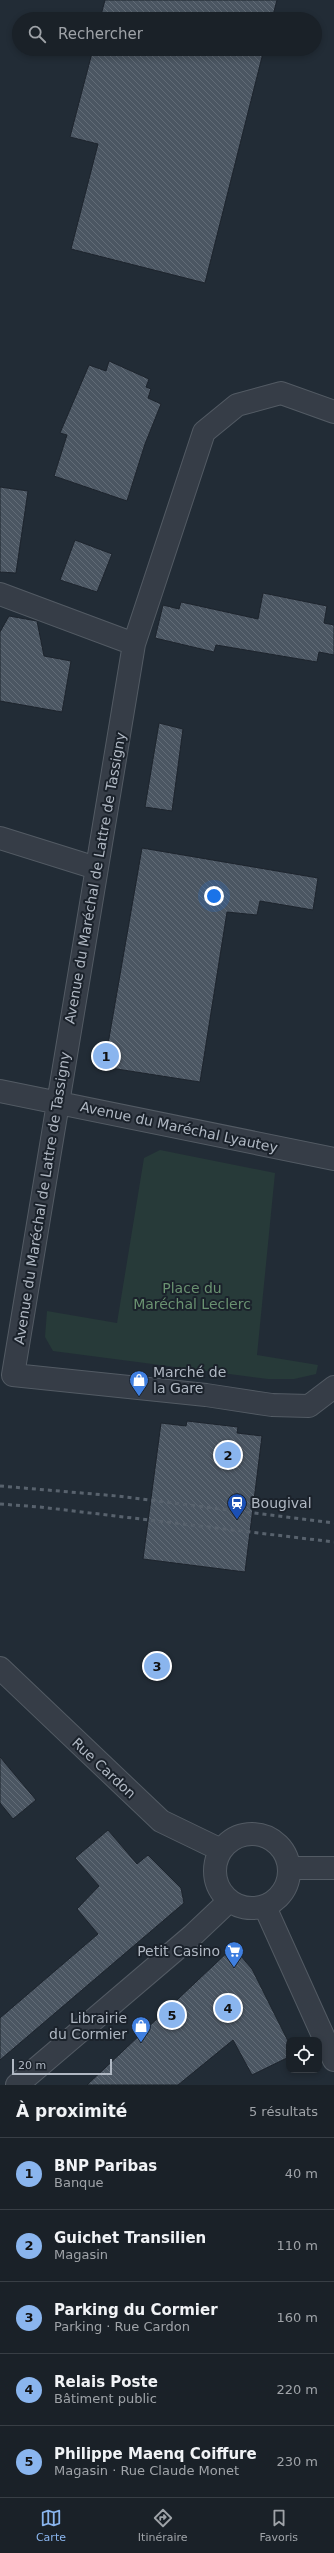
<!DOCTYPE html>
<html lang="fr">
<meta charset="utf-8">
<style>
body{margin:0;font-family:"DejaVu Sans",sans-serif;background:#272e34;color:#f1f3f6}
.controls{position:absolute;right:12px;bottom:12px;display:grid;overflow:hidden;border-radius:8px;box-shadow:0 2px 6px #0003}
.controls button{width:36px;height:36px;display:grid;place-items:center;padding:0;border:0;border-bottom:1px solid #383e45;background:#1a2128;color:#f1f3f6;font:20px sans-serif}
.scale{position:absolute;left:12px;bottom:10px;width:100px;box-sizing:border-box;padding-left:4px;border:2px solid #b0b8c3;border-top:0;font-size:11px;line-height:14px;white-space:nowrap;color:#b0b8c3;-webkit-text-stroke:3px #1b222b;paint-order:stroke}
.you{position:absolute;left:214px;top:896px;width:14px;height:14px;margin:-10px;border:3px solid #fff;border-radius:50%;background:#1a73e8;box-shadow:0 0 0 6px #1a73e833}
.badge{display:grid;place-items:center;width:26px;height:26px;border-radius:50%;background:#8ab5ee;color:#111;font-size:13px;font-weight:700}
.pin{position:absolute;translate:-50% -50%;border:2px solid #fff;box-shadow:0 1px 4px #0006}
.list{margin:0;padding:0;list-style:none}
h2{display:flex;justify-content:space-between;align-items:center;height:52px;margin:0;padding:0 16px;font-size:17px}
h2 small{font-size:13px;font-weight:400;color:#9fa3a8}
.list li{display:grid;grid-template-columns:26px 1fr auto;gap:12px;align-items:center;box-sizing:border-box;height:72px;padding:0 16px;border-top:1px solid #383e45}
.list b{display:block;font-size:15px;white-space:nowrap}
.list p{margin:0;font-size:13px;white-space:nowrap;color:#9fa3a8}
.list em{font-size:13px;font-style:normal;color:#9fa3a8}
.icon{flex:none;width:22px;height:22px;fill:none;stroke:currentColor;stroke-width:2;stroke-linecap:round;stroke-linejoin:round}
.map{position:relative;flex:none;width:334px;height:2085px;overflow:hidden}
.search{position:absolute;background:#1a2128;box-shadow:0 2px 6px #0003;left:12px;right:12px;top:12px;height:44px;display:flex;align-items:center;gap:10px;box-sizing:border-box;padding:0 14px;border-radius:22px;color:#9fa3a8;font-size:15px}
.sheet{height:412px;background:#1a2128}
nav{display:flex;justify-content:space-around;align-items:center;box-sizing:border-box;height:56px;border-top:1px solid #383e45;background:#1a2128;font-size:11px;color:#9fa3a8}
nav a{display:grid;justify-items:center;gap:2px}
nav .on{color:#8ab5ee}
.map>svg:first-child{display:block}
.park{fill:#273a39}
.building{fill:url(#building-back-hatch);stroke:#1d242d}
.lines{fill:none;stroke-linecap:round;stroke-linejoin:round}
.minor-casing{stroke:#535b64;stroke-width:24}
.minor{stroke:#363d47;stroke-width:22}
.rail{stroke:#58626d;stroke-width:3;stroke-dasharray:4 4;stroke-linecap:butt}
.labels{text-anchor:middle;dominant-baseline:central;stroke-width:4;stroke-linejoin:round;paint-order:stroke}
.street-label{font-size:14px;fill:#b0b8c3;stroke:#1b222b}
.park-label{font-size:14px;fill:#6a9271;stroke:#1b222b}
.poi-label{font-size:14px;fill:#b0b8c3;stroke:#1b222b;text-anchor:start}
</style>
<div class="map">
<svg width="334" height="2085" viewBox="0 0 334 2085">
<defs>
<pattern id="building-back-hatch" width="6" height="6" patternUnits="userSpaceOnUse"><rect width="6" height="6" fill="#4b5662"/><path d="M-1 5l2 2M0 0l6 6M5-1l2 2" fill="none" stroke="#626c77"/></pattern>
</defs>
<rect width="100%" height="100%" fill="#222c36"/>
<!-- park -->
<path class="park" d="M 160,1150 L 275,1173 L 257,1355 L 318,1365 L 316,1374 L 294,1379 L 268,1379 L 53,1351 L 45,1337 L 47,1311 L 117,1323 L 144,1158 Z"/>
<!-- building -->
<path class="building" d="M 105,0 L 277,0 L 272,19 L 100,19 Z
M 93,49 L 264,49 L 205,283 L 71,249 L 98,144 L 70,137 Z
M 109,361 L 149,379 L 146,387 L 151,389 L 148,398 L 161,404 L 145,444 L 127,501 L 54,476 L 67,435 L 60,433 L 89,365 L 106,371 Z
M 0,487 L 28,491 L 16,573 L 0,572 Z
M 75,540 L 112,554 L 97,592 L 60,580 Z
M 263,593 L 327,606 L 324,623 L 334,625 L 334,655 L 319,652 L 317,662 L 216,645 L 214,652 L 155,638 L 163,605 L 179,609 L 181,602 L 258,619 Z
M 9,616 L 37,621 L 44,656 L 71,661 L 62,712 L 0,701 L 0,632 Z
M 159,723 L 183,729 L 172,811 L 145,807 Z
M 142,848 L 318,878 L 313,910 L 260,901 L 257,915 L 227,912 L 200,1082 L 104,1067 Z
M 187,1421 L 238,1427 L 237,1433 L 262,1436 L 245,1572 L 143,1559 L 161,1423 L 186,1426 Z
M 0,1757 L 36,1800 L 13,1819 L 0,1803 Z
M 108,1830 L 137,1864 L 148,1855 L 181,1888 L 184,1903 L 0,2060 L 0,2018 L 98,1934 L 77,1909 L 99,1886 L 75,1858 Z
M 233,1947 L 252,1969 L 289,2043 L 289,2057 L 252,2075 L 233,2040 L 178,2085 L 87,2085 Z"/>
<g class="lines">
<defs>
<path id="minor" d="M 0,594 L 134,644
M 0,838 L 96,868
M 0,1091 L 334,1159
M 13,1375 L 134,644 L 204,432 L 237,405 L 281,393 L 334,412
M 13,1375 L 206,1395 L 272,1405 L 309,1406 L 334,1387
M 0,1668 L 161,1821 L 221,1850
M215 1871a37 37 0 1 1 74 0a37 37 0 1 1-74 0Z
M 290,1868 L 334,1868
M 265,1907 L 334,2060
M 17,2085 L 193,1935 L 229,1901"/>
</defs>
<!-- minor casing -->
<use href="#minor" class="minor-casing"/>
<!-- minor -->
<use href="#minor" class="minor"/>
<!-- rail -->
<path class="rail" d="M 0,1486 L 117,1496 L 334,1523
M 0,1504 L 40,1507 L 334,1542"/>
</g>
<!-- icons -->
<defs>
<symbol id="shop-pin" viewBox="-11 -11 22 30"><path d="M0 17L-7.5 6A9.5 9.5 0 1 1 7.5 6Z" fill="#3f7fe0" stroke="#1b222b"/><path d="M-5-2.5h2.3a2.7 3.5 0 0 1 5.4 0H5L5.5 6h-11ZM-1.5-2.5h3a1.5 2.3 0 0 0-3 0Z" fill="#fff"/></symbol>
<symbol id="station-pin" viewBox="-11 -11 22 30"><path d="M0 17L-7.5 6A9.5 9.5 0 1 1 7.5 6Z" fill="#1a4fb4" stroke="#1b222b"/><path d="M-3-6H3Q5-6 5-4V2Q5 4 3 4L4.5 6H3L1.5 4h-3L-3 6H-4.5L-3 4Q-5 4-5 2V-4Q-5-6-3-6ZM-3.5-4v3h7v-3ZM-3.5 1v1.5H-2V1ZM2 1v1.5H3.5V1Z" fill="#fff"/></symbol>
<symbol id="supermarket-pin" viewBox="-11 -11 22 30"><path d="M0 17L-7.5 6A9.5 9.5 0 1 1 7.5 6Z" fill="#3f7fe0" stroke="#1b222b"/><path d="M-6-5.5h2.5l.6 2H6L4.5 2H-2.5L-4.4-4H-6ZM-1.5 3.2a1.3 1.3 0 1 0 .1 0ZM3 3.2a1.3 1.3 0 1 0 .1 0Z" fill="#fff"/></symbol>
</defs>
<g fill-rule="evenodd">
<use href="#shop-pin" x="128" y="1369" width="22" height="30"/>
<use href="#station-pin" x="226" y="1492" width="22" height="30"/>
<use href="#supermarket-pin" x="223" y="1940" width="22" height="30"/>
<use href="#shop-pin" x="130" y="2015" width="22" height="30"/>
</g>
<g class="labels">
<!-- street labels -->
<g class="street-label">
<text transform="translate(95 878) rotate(-80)">Avenue du Maréchal de Lattre de Tassigny</text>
<text transform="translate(179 1127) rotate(12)">Avenue du Maréchal Lyautey</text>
<text transform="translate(42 1198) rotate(-81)">Avenue du Maréchal de Lattre de Tassigny</text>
<text transform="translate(104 1768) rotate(43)">Rue Cardon</text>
</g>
<!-- park labels -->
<g class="park-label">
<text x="192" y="1288">Place du<tspan x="192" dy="16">Maréchal Leclerc</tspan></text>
</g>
<!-- poi labels -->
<g class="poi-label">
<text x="153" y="1372">Marché de<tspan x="153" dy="16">la Gare</tspan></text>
<text x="251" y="1503">Bougival</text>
<text x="220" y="1951" text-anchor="end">Petit Casino</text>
<text x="127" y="2018" text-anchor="end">Librairie<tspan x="127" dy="16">du Cormier</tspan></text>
</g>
</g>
</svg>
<div class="controls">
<button><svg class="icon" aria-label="locate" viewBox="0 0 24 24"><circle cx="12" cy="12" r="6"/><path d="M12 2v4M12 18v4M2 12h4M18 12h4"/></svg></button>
</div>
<div class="scale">20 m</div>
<div class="you"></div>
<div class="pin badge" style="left:106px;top:1056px">1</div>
<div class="pin badge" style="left:228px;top:1455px">2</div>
<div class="pin badge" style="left:157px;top:1666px">3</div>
<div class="pin badge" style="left:228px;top:2008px">4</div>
<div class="pin badge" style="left:172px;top:2015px">5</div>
<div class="search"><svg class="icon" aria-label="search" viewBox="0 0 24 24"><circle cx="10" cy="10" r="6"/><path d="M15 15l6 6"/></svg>Rechercher</div>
</div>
<section class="sheet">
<h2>À proximité<small>5 résultats</small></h2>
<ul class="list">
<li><span class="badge">1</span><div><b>BNP Paribas</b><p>Banque</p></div><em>40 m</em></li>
<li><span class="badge">2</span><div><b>Guichet Transilien</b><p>Magasin</p></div><em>110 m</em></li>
<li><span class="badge">3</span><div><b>Parking du Cormier</b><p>Parking · Rue Cardon</p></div><em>160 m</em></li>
<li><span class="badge">4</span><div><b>Relais Poste</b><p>Bâtiment public</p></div><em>220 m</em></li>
<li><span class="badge">5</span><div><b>Philippe Maenq Coiffure</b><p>Magasin · Rue Claude Monet</p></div><em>230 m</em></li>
</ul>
</section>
<nav>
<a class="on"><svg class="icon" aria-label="map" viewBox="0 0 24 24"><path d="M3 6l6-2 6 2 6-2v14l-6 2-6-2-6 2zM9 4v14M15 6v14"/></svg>Carte</a>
<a><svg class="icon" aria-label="directions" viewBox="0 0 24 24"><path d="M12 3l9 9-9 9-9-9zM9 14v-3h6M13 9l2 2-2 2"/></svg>Itinéraire</a>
<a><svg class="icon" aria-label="saved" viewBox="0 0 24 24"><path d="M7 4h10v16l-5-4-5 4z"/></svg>Favoris</a>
</nav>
